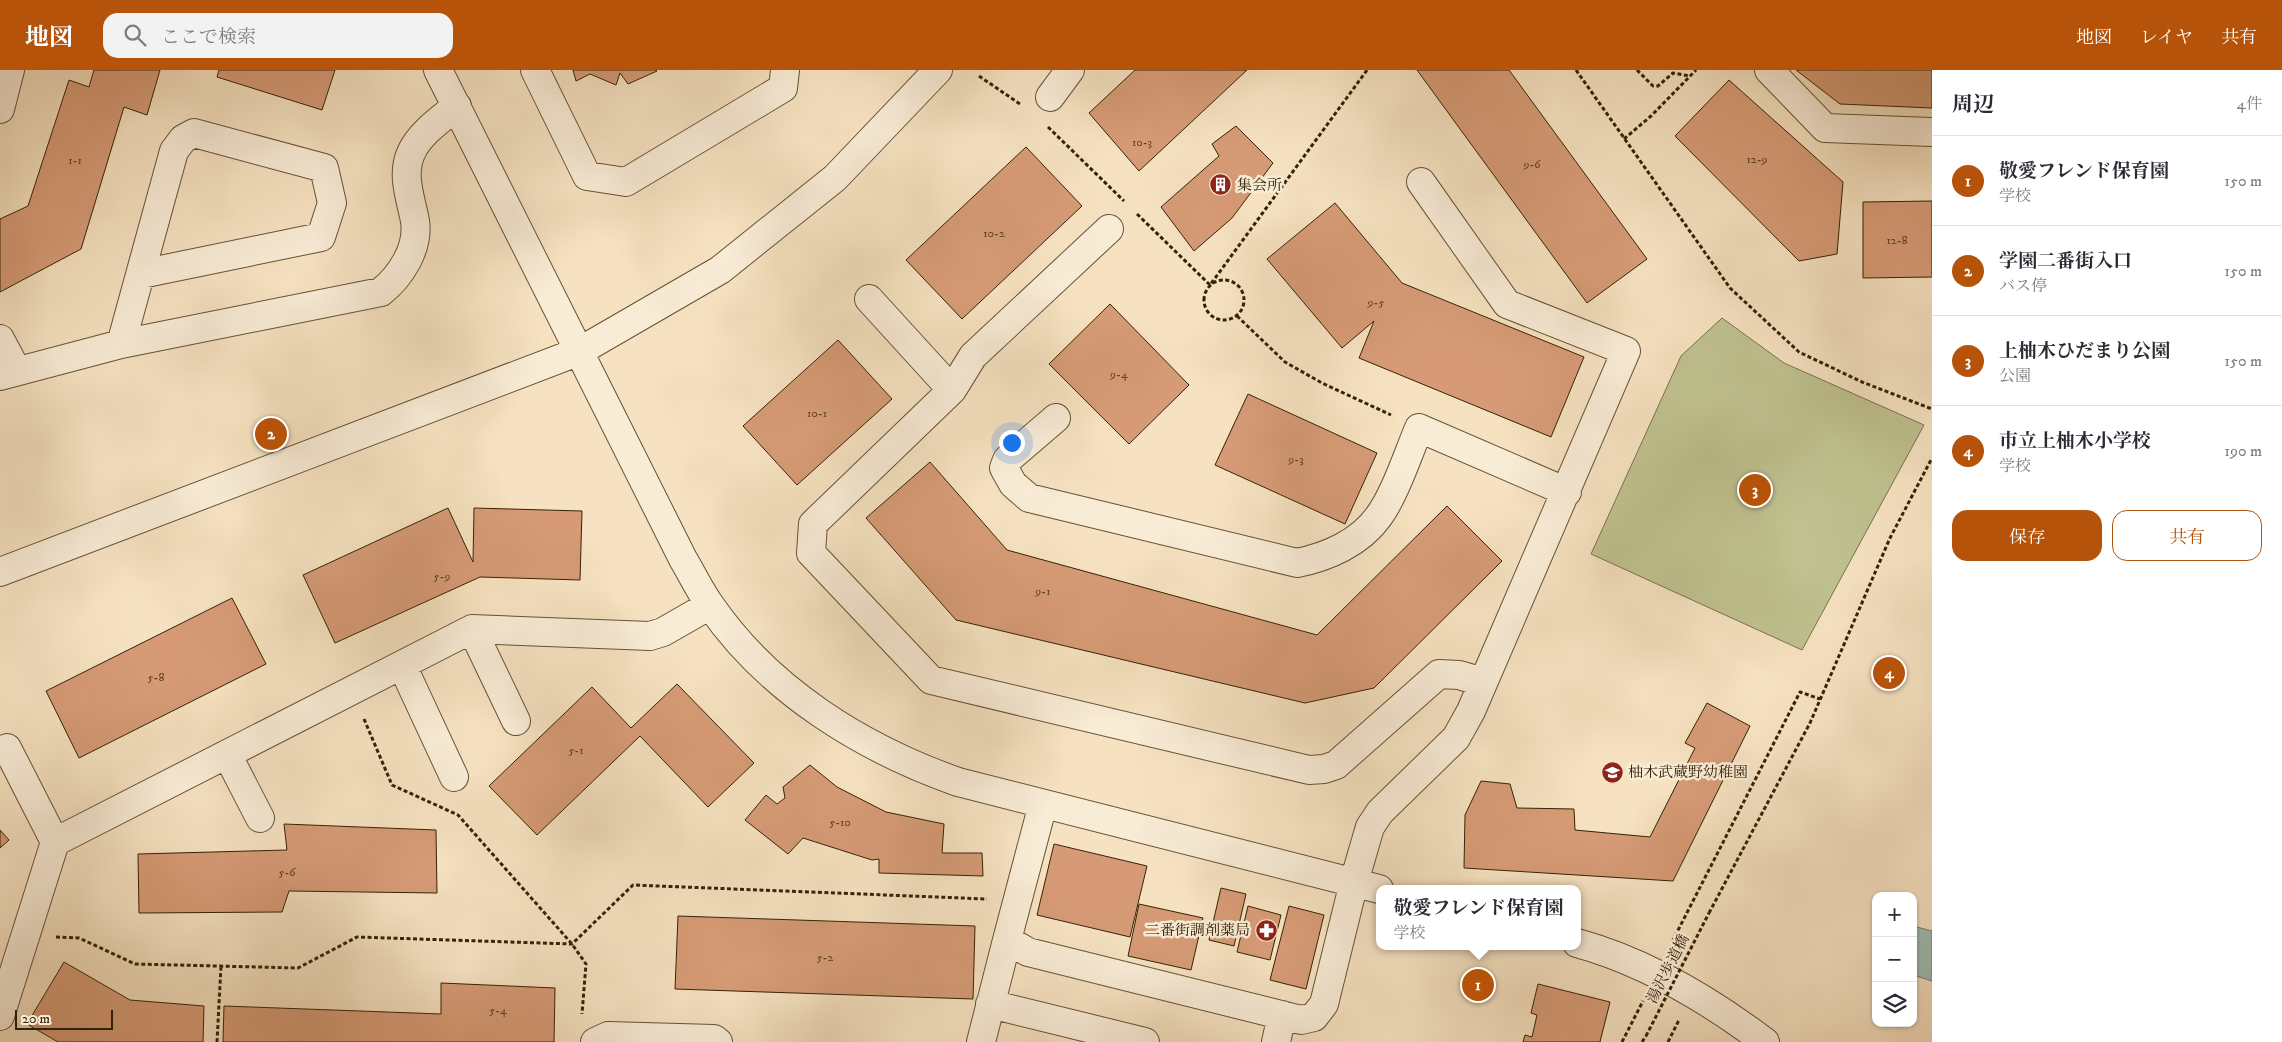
<!DOCTYPE html>
<html lang="ja">
<meta charset="utf-8">
<style>
body{margin:0;font-family:"IM FELL DW Pica","Noto Serif JP",serif;background:#f2f2f3;color:#2b2b33}
.controls{position:absolute;right:15px;bottom:15px;display:grid;overflow:hidden;border-radius:10px;box-shadow:0 1px 4px #0004}
.controls button{width:45px;height:45px;display:grid;place-items:center;padding:0;border:0;border-bottom:1px solid #e1e1e2;background:#fff;color:#2b2b33;font:25px sans-serif}
.scale{position:absolute;left:15px;bottom:12px;width:98px;box-sizing:border-box;padding-left:5px;border:2px solid #352204;border-top:0;font-size:14px;line-height:18px;white-space:nowrap;color:#352204;-webkit-text-stroke:4px #f9ecd7;paint-order:stroke}
.you{position:absolute;left:1011px;top:372px;width:18px;height:18px;margin:-12px;border:4px solid #fff;border-radius:50%;background:#1a73e8;box-shadow:0 0 0 8px #1a73e833}
.badge{display:grid;place-items:center;width:32px;height:32px;border-radius:50%;background:#b45309;color:#fff;font-size:16px;font-weight:700}
.pin{position:absolute;translate:-50% -50%;border:2px solid #fff;box-shadow:0 1px 5px #0006}
.popup{position:absolute;left:1376px;top:815px;width:205px;height:65px;box-sizing:border-box;display:grid;place-content:center;border-radius:10px;background:#fff;filter:drop-shadow(0 1px 4px #0005);font-size:16px;white-space:nowrap;color:#7c7c81}
.popup b{font-size:19px;color:#2b2b33}
.popup::after{content:'';position:absolute;left:50%;top:100%;margin-left:-10px;border:10px solid transparent;border-top-color:#fff}
.list{margin:0;padding:0;list-style:none}
h2{display:flex;justify-content:space-between;align-items:center;height:65px;margin:0;padding:0 20px;font-size:21px}
h2 small{font-size:16px;font-weight:400;color:#7c7c81}
.list li{display:grid;grid-template-columns:32px 1fr auto;gap:15px;align-items:center;box-sizing:border-box;height:90px;padding:0 20px;border-top:1px solid #e1e1e2}
.list b{display:block;font-size:19px;white-space:nowrap}
.list p{margin:0;font-size:16px;white-space:nowrap;color:#7c7c81}
.list em{font-size:16px;font-style:normal;color:#7c7c81}
.actions{display:flex;gap:10px;padding:15px 20px}
.actions a{flex:1;padding:11px 0;border:1px solid #b45309;border-radius:15px;text-align:center;font-size:18px;color:#b45309}
.actions .main{background:#b45309;color:#fff}
.icon{flex:none;width:28px;height:28px;fill:none;stroke:currentColor;stroke-width:2;stroke-linecap:round;stroke-linejoin:round}
.map{position:relative;flex:none;width:1932px;height:972px;overflow:hidden}
header{display:flex;align-items:center;gap:30px;box-sizing:border-box;height:70px;padding:0 25px;background:#b45309;color:#fff}
header strong{font-size:24px}
nav{display:flex;gap:28px;margin-inline-start:auto;font-size:18px}
.search{width:350px;height:45px;background:#f2f2f3;display:flex;align-items:center;gap:12px;box-sizing:border-box;padding:0 18px;border-radius:15px;color:#7c7c81;font-size:19px}
main{display:flex}
aside{flex:1;background:#fff}
.map>svg:first-child{display:block}
.green{fill:#c0c290;stroke:#7a724a}
.water{fill:#9dbeb3;stroke:#73806d}
.building{fill:#d69b76;stroke:#352204}
.lines{fill:none;stroke-linecap:round;stroke-linejoin:round}
.minor-casing{stroke:#655233;stroke-width:30}
.path{stroke:#352204;stroke-width:3;stroke-dasharray:4 2.5;stroke-linecap:butt}
.minor{stroke:#f9ecd7;stroke-width:28}
.path-bridge{stroke:#352204;stroke-width:3;stroke-dasharray:4 2.5;stroke-linecap:butt}
.labels{text-anchor:middle;dominant-baseline:central;stroke-width:5;stroke-linejoin:round;paint-order:stroke}
.number-label{font-size:12px;fill:#5d4020}
.poi-label{font-size:15px;fill:#352204;stroke:#f9ecd7;text-anchor:start}
.street-label{font-size:15px;fill:#352204;stroke:#f9ecd7}
</style>
<header>
<strong>地図</strong>
<div class="search"><svg class="icon" aria-label="search" viewBox="0 0 24 24"><circle cx="10" cy="10" r="6"/><path d="M15 15l6 6"/></svg>ここで検索</div>
<nav><a>地図</a><a>レイヤ</a><a>共有</a></nav>
</header>
<main>
<div class="map">
<svg width="1932" height="972" viewBox="0 0 1932 972">
<rect width="100%" height="100%" fill="#f6e2c1"/>
<filter id="stains"><feTurbulence type="fractalNoise" baseFrequency=".004" numOctaves="4"/><feColorMatrix values="0 0 0 0 .2 0 0 0 0 .09 0 0 0 0 .02 0 0 0 .5 -.17"/></filter>
<radialGradient id="worn" r=".72"><stop offset=".6" stop-color="#630" stop-opacity="0"/><stop offset="1" stop-color="#630" stop-opacity=".3"/></radialGradient>
<!-- green -->
<path class="green" d="M 1722,248 L 1784,293 L 1924,355 L 1802,580 L 1591,484 L 1681,286 Z"/>
<!-- water -->
<path class="water" d="M 1913,856 L 1932,861 L 1932,911 L 1913,905 Z"/>
<!-- building -->
<path class="building" d="M 94,0 L 160,0 L 147,45 L 124,37 L 81,179 L 0,222 L 0,149 L 28,136 L 69,10 L 89,17 Z
M 219,0 L 335,0 L 322,40 L 217,7 Z
M 573,0 L 656,0 L 657,1 L 628,14 L 620,3 L 616,15 L 590,4 L 576,11 Z
M 1135,0 L 1247,0 L 1139,101 L 1089,43 Z
M 1417,0 L 1509,0 L 1647,189 L 1587,233 Z
M 1796,0 L 1932,0 L 1932,38 L 1840,34 Z
M 1729,10 L 1843,112 L 1837,184 L 1799,191 L 1675,66 Z
M 1236,56 L 1273,93 L 1232,148 L 1194,181 L 1161,137 L 1219,86 L 1212,74 Z
M 1026,77 L 1082,136 L 962,249 L 906,190 Z
M 1932,131 L 1932,207 L 1863,208 L 1863,132 Z
M 1335,133 L 1402,213 L 1584,287 L 1551,367 L 1359,288 L 1374,251 L 1342,278 L 1267,189 Z
M 1110,234 L 1189,315 L 1129,374 L 1049,294 Z
M 838,270 L 892,329 L 797,415 L 743,356 Z
M 1248,324 L 1377,383 L 1345,454 L 1215,395 Z
M 930,392 L 1007,480 L 1317,565 L 1447,436 L 1502,491 L 1374,618 L 1305,633 L 956,550 L 866,448 Z
M 448,438 L 473,492 L 474,438 L 582,441 L 580,510 L 480,507 L 335,573 L 303,505 Z
M 232,528 L 266,594 L 79,688 L 46,621 Z
M 677,614 L 754,693 L 708,737 L 640,666 L 537,765 L 489,716 L 592,617 L 631,658 Z
M 1707,633 L 1750,656 L 1673,811 L 1464,798 L 1465,745 L 1481,711 L 1510,714 L 1517,738 L 1574,739 L 1575,760 L 1650,767 L 1695,678 L 1685,673 Z
M 810,695 L 837,717 L 886,742 L 944,754 L 942,783 L 982,783 L 983,806 L 879,803 L 879,789 L 872,790 L 803,768 L 788,784 L 745,750 L 766,725 L 777,734 L 785,728 L 783,717 Z
M 284,754 L 436,760 L 437,823 L 289,821 L 282,842 L 139,843 L 138,784 L 287,780 Z
M 0,760 L 9,770 L 0,778 Z
M 1054,774 L 1147,796 L 1130,867 L 1037,845 Z
M 1221,818 L 1246,824 L 1234,876 L 1209,870 Z
M 1139,834 L 1203,848 L 1191,900 L 1128,886 Z
M 1248,836 L 1281,845 L 1270,890 L 1237,882 Z
M 1289,836 L 1324,845 L 1306,919 L 1270,910 Z
M 678,846 L 975,856 L 973,929 L 675,919 Z
M 64,892 L 130,930 L 204,936 L 203,972 L 58,972 L 27,954 Z
M 441,913 L 555,918 L 554,972 L 223,972 L 224,936 L 441,944 Z
M 1538,914 L 1610,932 L 1600,972 L 1523,972 L 1525,965 L 1532,967 L 1537,945 L 1531,943 Z"/>
<g class="lines">
<defs>
<path id="minor" d="M 438,0 L 683,489 C 692,504 700,521 710,535 C 769,621 862,678 958,712 L 1379,819
M 535,0 L 587,106 L 626,112 L 783,18 L 785,0
M 1769,0 L 1825,58 L 1932,62
M 1050,27 L 1070,0
M 0,39 L 10,0
M 1109,159 L 973,286 L 952,320 L 813,454 L 811,483 L 931,610 L 1309,700 L 1324,699 L 1336,695 L 1439,604 L 1459,605 L 1483,612
M 869,229 L 952,320
M 0,269 L 17,301
M 121,274 L 174,81 L 183,69 L 194,63 L 324,98 L 332,133 L 321,167 L 141,204
M 0,306 L 121,274 L 381,222 C 401,206 419,178 415,151 C 411,129 401,105 411,83 C 419,64 441,49 457,36
M 1056,348 L 1007,390 L 1004,398 L 1013,414 L 1029,428 L 1297,493 C 1327,487 1360,473 1379,446 C 1395,424 1408,384 1419,358 L 1567,422
M 0,502 L 580,281 L 720,200 L 835,108 L 938,0
M 472,559 L 516,651
M 402,595 L 454,707
M 7,678 L 55,772
M 227,684 L 260,748
M 1043,734 L 1007,870 L 1028,882 L 1301,950 L 1314,947 L 1324,934 L 1354,812 L 1370,757 L 1380,742 L 1456,668 L 1471,641 L 1626,281 L 1507,234 L 1421,112
M 1577,873 C 1646,892 1708,929 1765,972
M 990,934 L 1145,972
M 0,946 L 55,772 L 472,559 L 650,566 L 663,562 L 710,535
M 595,972 L 608,966 L 714,969 L 718,972
M 981,972 L 1007,870
M 1276,972 L 1282,945"/>
</defs>
<!-- minor casing -->
<use href="#minor" class="minor-casing"/>
<!-- path -->
<path class="path" d="M 1576,0 L 1730,218 L 1799,282 L 1862,312 L 1932,339
M 1637,0 L 1653,16 L 1658,16 L 1673,3 L 1690,6
M 979,6 L 1020,34
M 1048,57 L 1124,131
M 1624,69 L 1651,46 L 1696,0
M 1137,144 L 1210,215 L 1367,0
M1204 230a20 20 0 1 1 40 0a20 20 0 1 1-40 0Z
M 1237,246 L 1285,292 L 1322,313 L 1391,345
M 364,649 L 392,715 L 458,745 L 572,874 L 586,894 L 582,944
M 1709,843 L 1810,653 L 1890,468 L 1932,388
M 56,867 L 79,868 L 135,894 L 298,898 L 357,867 L 572,874 L 633,815 L 987,829
M 1672,872 L 1800,622 L 1820,629
M 217,972 L 221,896
M 1622,972 L 1643,931
M 1642,972 L 1646,966
M 1668,972 L 1679,950"/>
<!-- minor -->
<use href="#minor" class="minor"/>
<!-- path-bridge -->
<path class="path-bridge" d="M 1646,966 L 1709,843"/>
</g>
<!-- icons -->
<defs>
<symbol id="building-disc" viewBox="-11 -11 22 22"><circle r="9.5" fill="#8f2418" stroke="#f9ecd7"/><path d="M-4-6H4V6H1V3H-1V6H-4ZM-2.5-4.3h1.7v1.8h-1.7ZM.8-4.3h1.7v1.8H.8ZM-2.5-1h1.7V.8h-1.7ZM.8-1h1.7V.8H.8Z" fill="#fff"/></symbol>
<symbol id="school-disc" viewBox="-11 -11 22 22"><circle r="9.5" fill="#8f2418" stroke="#f9ecd7"/><path d="M0-5L7-2L0 1L-7-2ZM-4 1L0 2.5L4 1V4Q0 6-4 4Z" fill="#fff"/></symbol>
<symbol id="pharmacy-disc" viewBox="-11 -11 22 22"><circle r="9.5" fill="#8f2418" stroke="#f9ecd7"/><path d="M-2-6h4v4h4v4h-4v4h-4v-4h-4v-4h4Z" fill="#fff"/></symbol>
</defs>
<g fill-rule="evenodd">
<use href="#building-disc" x="1208" y="102" width="25" height="25"/>
<use href="#school-disc" x="1600" y="690" width="25" height="25"/>
<use href="#pharmacy-disc" x="1254" y="848" width="25" height="25"/>
</g>
<g class="labels">
<!-- number labels -->
<g class="number-label">
<text x="1142" y="72">10-3</text>
<text x="1757" y="89">12-9</text>
<text x="75" y="90">1-1</text>
<text x="1532" y="94">9-6</text>
<text x="994" y="163">10-2</text>
<text x="1897" y="170">12-8</text>
<text x="1376" y="232">9-5</text>
<text x="1119" y="304">9-4</text>
<text x="817" y="343">10-1</text>
<text x="1296" y="389">9-3</text>
<text x="442" y="506">5-9</text>
<text x="1043" y="521">9-1</text>
<text x="156" y="607">5-8</text>
<text x="576" y="680">5-1</text>
<text x="840" y="752">5-10</text>
<text x="287" y="802">5-6</text>
<text x="825" y="887">5-2</text>
<text x="498" y="940">5-4</text>
</g>
<!-- poi labels -->
<g class="poi-label">
<text x="1237" y="115">集会所</text>
<text x="1628" y="702">柚木武蔵野幼稚園</text>
<text x="1250" y="860" text-anchor="end">二番街調剤薬局</text>
</g>
<!-- street labels -->
<g class="street-label">
<text transform="translate(1668 899) rotate(-63)">湯沢歩道橋</text>
</g>
</g>
<rect width="100%" height="100%" filter="url(#stains)"/>
<rect width="100%" height="100%" fill="url(#worn)"/>
</svg>
<div class="controls">
<button>+</button>
<button>−</button>
<button><svg class="icon" aria-label="layers" viewBox="0 0 24 24"><path d="M12 4l9 5-9 5-9-5zM3 14l9 5 9-5"/></svg></button>
</div>
<div class="scale">20 m</div>
<div class="you"></div>
<div class="pin badge" style="left:1478px;top:915px">1</div>
<div class="popup"><b>敬愛フレンド保育園</b>学校</div>
<div class="pin badge" style="left:271px;top:364px">2</div>
<div class="pin badge" style="left:1755px;top:420px">3</div>
<div class="pin badge" style="left:1889px;top:603px">4</div>
</div>
<aside>
<h2>周辺<small>4件</small></h2>
<ul class="list">
<li><span class="badge">1</span><div><b>敬愛フレンド保育園</b><p>学校</p></div><em>150 m</em></li>
<li><span class="badge">2</span><div><b>学園二番街入口</b><p>バス停</p></div><em>150 m</em></li>
<li><span class="badge">3</span><div><b>上柚木ひだまり公園</b><p>公園</p></div><em>150 m</em></li>
<li><span class="badge">4</span><div><b>市立上柚木小学校</b><p>学校</p></div><em>190 m</em></li>
</ul>
<div class="actions"><a class="main">保存</a><a>共有</a></div>
</aside>
</main>
